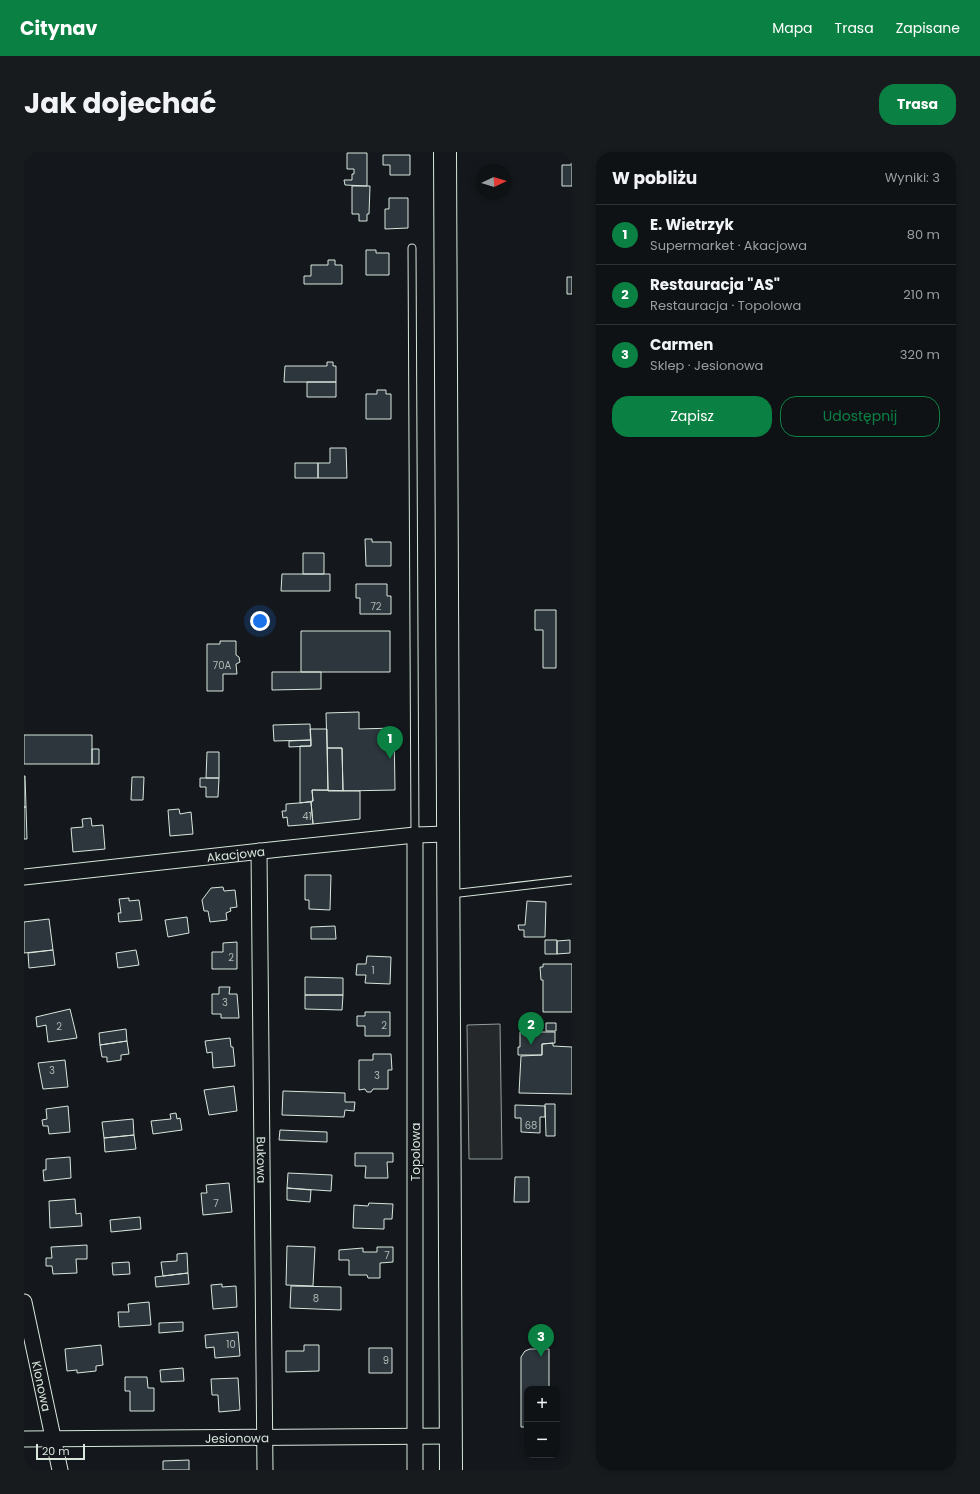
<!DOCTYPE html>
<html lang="pl">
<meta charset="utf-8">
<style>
body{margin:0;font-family:Poppins,sans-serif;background:#181b1e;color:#f1f3f6}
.controls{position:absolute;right:12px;bottom:12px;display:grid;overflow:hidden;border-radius:8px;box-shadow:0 2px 6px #0003}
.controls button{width:36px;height:36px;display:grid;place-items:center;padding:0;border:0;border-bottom:1px solid #2f3234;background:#0f1215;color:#f1f3f6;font:20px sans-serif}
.compass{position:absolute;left:452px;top:12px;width:36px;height:36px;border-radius:50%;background:#0f1215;box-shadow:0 2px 6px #0003;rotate:86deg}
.scale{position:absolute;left:12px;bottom:10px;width:49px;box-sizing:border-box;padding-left:4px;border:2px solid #d8e6dc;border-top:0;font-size:11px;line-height:14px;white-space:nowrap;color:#d8e6dc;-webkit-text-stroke:3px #14181c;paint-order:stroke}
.you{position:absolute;left:236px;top:469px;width:14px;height:14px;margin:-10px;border:3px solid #fff;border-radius:50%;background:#1a73e8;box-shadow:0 0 0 6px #1a73e833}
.badge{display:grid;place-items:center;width:26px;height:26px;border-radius:50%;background:#0b8043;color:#fff;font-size:13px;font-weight:700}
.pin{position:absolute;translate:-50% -33px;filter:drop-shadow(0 1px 2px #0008)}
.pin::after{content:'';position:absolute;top:21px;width:14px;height:12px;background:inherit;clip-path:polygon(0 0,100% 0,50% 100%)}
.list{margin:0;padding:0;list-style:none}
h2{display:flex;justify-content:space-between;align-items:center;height:52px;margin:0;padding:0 16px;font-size:17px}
h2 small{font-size:13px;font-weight:400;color:#9b9ea0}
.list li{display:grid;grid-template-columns:26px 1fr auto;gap:12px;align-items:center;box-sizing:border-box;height:60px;padding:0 16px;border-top:1px solid #2f3234}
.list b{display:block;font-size:15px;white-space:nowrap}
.list p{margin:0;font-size:13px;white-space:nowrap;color:#9b9ea0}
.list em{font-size:13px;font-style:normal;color:#9b9ea0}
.actions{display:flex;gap:8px;padding:12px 16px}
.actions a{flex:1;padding:9px 0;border:1px solid #0b8043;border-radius:16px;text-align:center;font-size:14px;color:#0b8043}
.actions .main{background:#0b8043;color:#fff}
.map{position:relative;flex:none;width:548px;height:1318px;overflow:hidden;border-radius:16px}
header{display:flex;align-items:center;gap:24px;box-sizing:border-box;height:56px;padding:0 20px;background:#0b8043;color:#fff}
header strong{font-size:19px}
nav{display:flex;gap:22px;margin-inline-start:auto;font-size:14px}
.intro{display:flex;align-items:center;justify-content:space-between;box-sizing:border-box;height:96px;padding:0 24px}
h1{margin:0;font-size:28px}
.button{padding:10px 18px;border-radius:16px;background:#0b8043;color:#fff;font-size:14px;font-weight:700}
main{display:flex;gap:24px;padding:0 24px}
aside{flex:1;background:#0f1215;border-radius:16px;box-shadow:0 2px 6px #0003}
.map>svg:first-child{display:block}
.parking{fill:#24282b;stroke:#939e99}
.building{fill:#2c363c;stroke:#d8e6dc}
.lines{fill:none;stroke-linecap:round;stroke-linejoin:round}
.lane-casing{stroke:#d8e6dc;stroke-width:9}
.street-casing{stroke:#d8e6dc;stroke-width:17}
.primary-casing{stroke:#d8e6dc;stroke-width:24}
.lane{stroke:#14181c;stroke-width:7}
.street{stroke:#14181c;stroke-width:15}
.primary{stroke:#14181c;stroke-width:22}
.labels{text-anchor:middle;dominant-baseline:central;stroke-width:3;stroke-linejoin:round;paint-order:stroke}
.number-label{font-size:10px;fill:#adbab4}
.street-label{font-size:12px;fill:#d8e6dc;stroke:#14181c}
</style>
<header>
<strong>Citynav</strong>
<nav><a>Mapa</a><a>Trasa</a><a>Zapisane</a></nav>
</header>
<div class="intro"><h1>Jak dojechać</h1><a class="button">Trasa</a></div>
<main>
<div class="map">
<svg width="548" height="1318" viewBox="0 0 548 1318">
<rect width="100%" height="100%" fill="#14181c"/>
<!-- parking -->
<path class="parking" d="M 476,872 L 478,1007 L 445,1007 L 443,873 Z"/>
<!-- building -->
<path class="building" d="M 323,1 L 343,1 L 343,34 L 321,33 L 320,28 L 328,28 L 328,22 L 330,22 L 330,17 L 323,17 Z
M 359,3 L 386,3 L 386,23 L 366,23 L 366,13 L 359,13 Z
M 548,7 L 548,34 L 538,34 L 538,13 L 547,13 Z
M 328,34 L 346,34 L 345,62 L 343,62 L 343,69 L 335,69 L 335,62 L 328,62 Z
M 365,46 L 384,46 L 384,76 L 361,77 L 361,57 L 365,57 Z
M 342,98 L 352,98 L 352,101 L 365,101 L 365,123 L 342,123 Z
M 304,108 L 311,108 L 311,113 L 318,113 L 318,132 L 280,132 L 280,124 L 287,124 L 287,113 L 304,113 Z
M 543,125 L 548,125 L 548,142 L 543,142 Z
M 303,210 L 309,210 L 309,214 L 312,214 L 312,230 L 260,230 L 261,214 L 303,214 Z
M 283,230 L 312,230 L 312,245 L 283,245 Z
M 353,238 L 362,238 L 362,242 L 367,242 L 367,267 L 342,267 L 342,242 L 353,242 Z
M 306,296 L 322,296 L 323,326 L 294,326 L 294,311 L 306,311 Z
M 271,311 L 294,311 L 294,326 L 271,326 Z
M 341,387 L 348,387 L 348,390 L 367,390 L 367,414 L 342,414 Z
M 279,401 L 300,401 L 300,422 L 279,422 Z
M 258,422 L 306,422 L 306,439 L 257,439 Z
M 332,432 L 363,432 L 363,444 L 367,444 L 367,462 L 336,462 L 336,446 L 332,446 Z
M 511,458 L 532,458 L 532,516 L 519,516 L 519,478 L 511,478 Z
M 277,479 L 366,479 L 366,520 L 277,520 Z
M 196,489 L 212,489 L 212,503 L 215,505 L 216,510 L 212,512 L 213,522 L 199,522 L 199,539 L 183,539 L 183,492 L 196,492 Z
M 248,520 L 297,520 L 297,537 L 248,538 Z
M 335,560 L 335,577 L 370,576 L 371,638 L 319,639 L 318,596 L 303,596 L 302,561 Z
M 286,572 L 287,588 L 250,589 L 249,573 Z
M 286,577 L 303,577 L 304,638 L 288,638 L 289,649 L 276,651 L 276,594 L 287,594 Z
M 0,583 L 68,583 L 68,612 L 0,612 Z
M 287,588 L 287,594 L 265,595 L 265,589 Z
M 303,596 L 318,596 L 319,639 L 304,639 Z
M 68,597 L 75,597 L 75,612 L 68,612 Z
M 183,600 L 195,600 L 195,626 L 182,626 Z
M 0,624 L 1,624 L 2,655 L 0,655 Z
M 108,625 L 120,625 L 119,648 L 107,648 Z
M 176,626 L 195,626 L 194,645 L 182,645 L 182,635 L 176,635 Z
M 288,638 L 336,639 L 336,667 L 289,672 L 287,650 L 289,649 Z
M 287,650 L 289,672 L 264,674 L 263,665 L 259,666 L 258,659 L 262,659 L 262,652 Z
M 0,655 L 2,655 L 3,687 L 0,687 Z
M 155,657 L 156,662 L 167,660 L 169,682 L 146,684 L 144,658 Z
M 67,666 L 68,674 L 79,673 L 81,697 L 49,700 L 47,676 L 59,675 L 58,667 Z
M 281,723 L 307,723 L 306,758 L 285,757 L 285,748 L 281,748 Z
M 199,735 L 200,739 L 211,738 L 213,755 L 206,756 L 207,759 L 202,761 L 203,768 L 186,770 L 184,759 L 180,759 L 178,748 L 187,736 Z
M 105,746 L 105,749 L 115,748 L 118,768 L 95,770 L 94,761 L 97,761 L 95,747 Z
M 503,749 L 522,750 L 521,785 L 500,785 L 500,778 L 495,778 L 494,773 L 501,773 Z
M 163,765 L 165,781 L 144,785 L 141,768 Z
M 25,767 L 29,798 L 0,801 L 0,770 Z
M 311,774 L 312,787 L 287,787 L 287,775 Z
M 521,788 L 533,788 L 533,802 L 521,802 Z
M 546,788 L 546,801 L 533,802 L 533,789 Z
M 213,790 L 213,817 L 188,817 L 188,800 L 199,800 L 199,791 Z
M 29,798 L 31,813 L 5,816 L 4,801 Z
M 112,798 L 115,813 L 94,816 L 92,801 Z
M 343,804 L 367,805 L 366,832 L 341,831 L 342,823 L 332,823 L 333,812 L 342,812 Z
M 519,812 L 548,812 L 548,860 L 519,860 L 519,828 L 517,828 L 516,815 L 519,815 Z
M 281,825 L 319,826 L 319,843 L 281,843 Z
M 195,835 L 206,835 L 205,842 L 213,842 L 215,866 L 197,866 L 197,862 L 188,862 L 188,842 L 195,842 Z
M 281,843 L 319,843 L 318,858 L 281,857 Z
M 46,857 L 53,886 L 24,890 L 22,873 L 13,875 L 12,865 Z
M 341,860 L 366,860 L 366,884 L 341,884 L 341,874 L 333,874 L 333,864 L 341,864 Z
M 522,871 L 532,871 L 532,879 L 522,879 Z
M 102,877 L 103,889 L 76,893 L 75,881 Z
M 496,880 L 531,880 L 531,891 L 518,892 L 518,903 L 494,903 L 494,895 L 496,895 Z
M 206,886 L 207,895 L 209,895 L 211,914 L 189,916 L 188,900 L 183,901 L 181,889 Z
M 103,889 L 105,902 L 97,903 L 97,908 L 83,910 L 83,905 L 78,905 L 76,893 Z
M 529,891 L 529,894 L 548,895 L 548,942 L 495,941 L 497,904 L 518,903 L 518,892 Z
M 349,902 L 367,902 L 368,918 L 364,918 L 364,937 L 349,937 L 347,940 L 343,940 L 341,937 L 335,938 L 335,908 L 349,908 Z
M 41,908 L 44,935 L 19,937 L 14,911 Z
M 210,934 L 213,959 L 185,963 L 180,938 Z
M 259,939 L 321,941 L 321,950 L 331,950 L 330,959 L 321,958 L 320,965 L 258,963 Z
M 521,952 L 531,952 L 531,984 L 522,984 Z
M 491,953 L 521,954 L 521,965 L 516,965 L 516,981 L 497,980 L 497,966 L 491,966 Z
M 44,954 L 46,980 L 25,982 L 24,974 L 19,974 L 18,968 L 23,967 L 22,957 Z
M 152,961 L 153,967 L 156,966 L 158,978 L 129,982 L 127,969 L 147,967 L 146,962 Z
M 109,967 L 110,983 L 80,986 L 78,970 Z
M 256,978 L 303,980 L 303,990 L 255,988 Z
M 110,983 L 112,997 L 81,1000 L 80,986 Z
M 331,1001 L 369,1001 L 369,1010 L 363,1010 L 364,1026 L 341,1026 L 342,1014 L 331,1014 Z
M 46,1005 L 47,1026 L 20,1029 L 19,1018 L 22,1018 L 22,1007 Z
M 264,1021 L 308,1023 L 307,1039 L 263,1036 Z
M 491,1025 L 505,1025 L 505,1050 L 490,1050 Z
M 205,1031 L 208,1060 L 179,1063 L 177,1041 L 183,1041 L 182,1033 Z
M 263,1036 L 287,1038 L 286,1050 L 263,1048 Z
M 51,1047 L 52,1062 L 57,1061 L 58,1074 L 26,1076 L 25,1049 Z
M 345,1051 L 369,1052 L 368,1067 L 360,1067 L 360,1077 L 329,1076 L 330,1053 L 344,1054 Z
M 116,1065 L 117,1077 L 87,1080 L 86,1068 Z
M 63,1093 L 63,1107 L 52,1107 L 53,1121 L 29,1122 L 28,1114 L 22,1114 L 22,1106 L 28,1106 L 27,1095 Z
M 263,1094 L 291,1095 L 289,1134 L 262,1133 Z
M 353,1095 L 369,1095 L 369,1110 L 356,1111 L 356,1126 L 344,1126 L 343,1123 L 325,1123 L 325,1108 L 315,1108 L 315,1098 L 339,1096 L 339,1100 L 353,1100 Z
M 163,1101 L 164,1121 L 139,1124 L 137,1110 L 153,1109 L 153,1102 Z
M 105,1110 L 106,1122 L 89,1123 L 88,1111 Z
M 164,1121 L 165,1132 L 132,1135 L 131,1125 Z
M 198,1132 L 198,1135 L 212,1134 L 213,1155 L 189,1157 L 187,1133 Z
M 267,1134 L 317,1135 L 317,1158 L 266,1156 Z
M 125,1150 L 127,1173 L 95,1175 L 94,1160 L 105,1160 L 104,1152 Z
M 159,1170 L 159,1179 L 135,1181 L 135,1171 Z
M 214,1180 L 216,1204 L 191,1206 L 190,1195 L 182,1196 L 181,1183 Z
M 77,1193 L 79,1213 L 72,1214 L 72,1219 L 53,1221 L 53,1218 L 43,1219 L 41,1197 Z
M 280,1193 L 295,1193 L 295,1219 L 262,1220 L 262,1199 L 280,1199 Z
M 345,1196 L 368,1196 L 368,1221 L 345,1221 Z
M 506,1197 L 525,1197 L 525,1237 L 503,1237 L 503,1275 L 497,1275 L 497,1205 L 501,1199 Z
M 159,1216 L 160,1229 L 137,1230 L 136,1218 Z
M 101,1225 L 123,1225 L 124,1236 L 130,1236 L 130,1259 L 106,1259 L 106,1239 L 101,1239 Z
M 214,1226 L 216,1258 L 195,1260 L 194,1243 L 188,1243 L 187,1227 Z
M 165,1308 L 165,1318 L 139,1318 L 139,1309 Z"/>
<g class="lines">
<defs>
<path id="lane" d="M 388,96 L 391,683
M 427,742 L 548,728"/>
<g id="street">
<path d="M 391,683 L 391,1318"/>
<path id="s1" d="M 235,699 L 241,1318"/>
<path id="s2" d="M 0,725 L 256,697 L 391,683 L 424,682"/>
<path id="s3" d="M 0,1150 L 36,1318"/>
<path id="s4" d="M 0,1287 L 427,1284"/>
</g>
<path id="primary" d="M 421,0 L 427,1318"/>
</defs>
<!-- lane casing -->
<use href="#lane" class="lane-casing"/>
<!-- street casing -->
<use href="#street" class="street-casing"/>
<!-- primary casing -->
<use href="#primary" class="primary-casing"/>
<!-- lane -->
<use href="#lane" class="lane"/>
<!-- street -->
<use href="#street" class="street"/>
<!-- primary -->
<use href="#primary" class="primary"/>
</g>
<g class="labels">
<!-- number labels -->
<g class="number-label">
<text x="352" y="454">72</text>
<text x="198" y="513">70A</text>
<text x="283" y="664">41</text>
<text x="207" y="805">2</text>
<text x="349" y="818">1</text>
<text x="201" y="850">3</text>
<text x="360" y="873">2</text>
<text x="35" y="874">2</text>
<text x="28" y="918">3</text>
<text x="353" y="923">3</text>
<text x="507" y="973">68</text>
<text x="192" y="1051">7</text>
<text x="363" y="1103">7</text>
<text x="292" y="1146">8</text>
<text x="207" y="1192">10</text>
<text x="362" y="1208">9</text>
</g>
<!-- street labels -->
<g class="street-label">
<text stroke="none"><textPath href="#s2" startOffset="213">Akacjowa</textPath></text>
<text transform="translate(391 1000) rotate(-90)">Topolowa</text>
<text stroke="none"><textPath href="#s1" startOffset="309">Bukowa</textPath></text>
<text stroke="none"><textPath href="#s3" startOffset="86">Klonowa</textPath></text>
<text stroke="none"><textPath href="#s4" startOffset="213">Jesionowa</textPath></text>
</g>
</g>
</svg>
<div class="controls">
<button>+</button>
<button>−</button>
</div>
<svg class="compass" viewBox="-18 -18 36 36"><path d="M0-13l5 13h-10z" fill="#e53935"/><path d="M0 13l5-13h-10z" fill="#9b9ea0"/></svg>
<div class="scale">20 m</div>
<div class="you"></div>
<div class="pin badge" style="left:366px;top:607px">1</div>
<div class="pin badge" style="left:507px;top:893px">2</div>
<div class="pin badge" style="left:517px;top:1205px">3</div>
</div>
<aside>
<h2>W pobliżu<small>Wyniki: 3</small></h2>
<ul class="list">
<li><span class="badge">1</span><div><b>E. Wietrzyk</b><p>Supermarket · Akacjowa</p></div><em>80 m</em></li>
<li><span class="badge">2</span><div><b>Restauracja &quot;AS&quot;</b><p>Restauracja · Topolowa</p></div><em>210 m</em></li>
<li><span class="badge">3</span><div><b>Carmen</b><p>Sklep · Jesionowa</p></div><em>320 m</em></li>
</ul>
<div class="actions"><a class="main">Zapisz</a><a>Udostępnij</a></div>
</aside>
</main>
